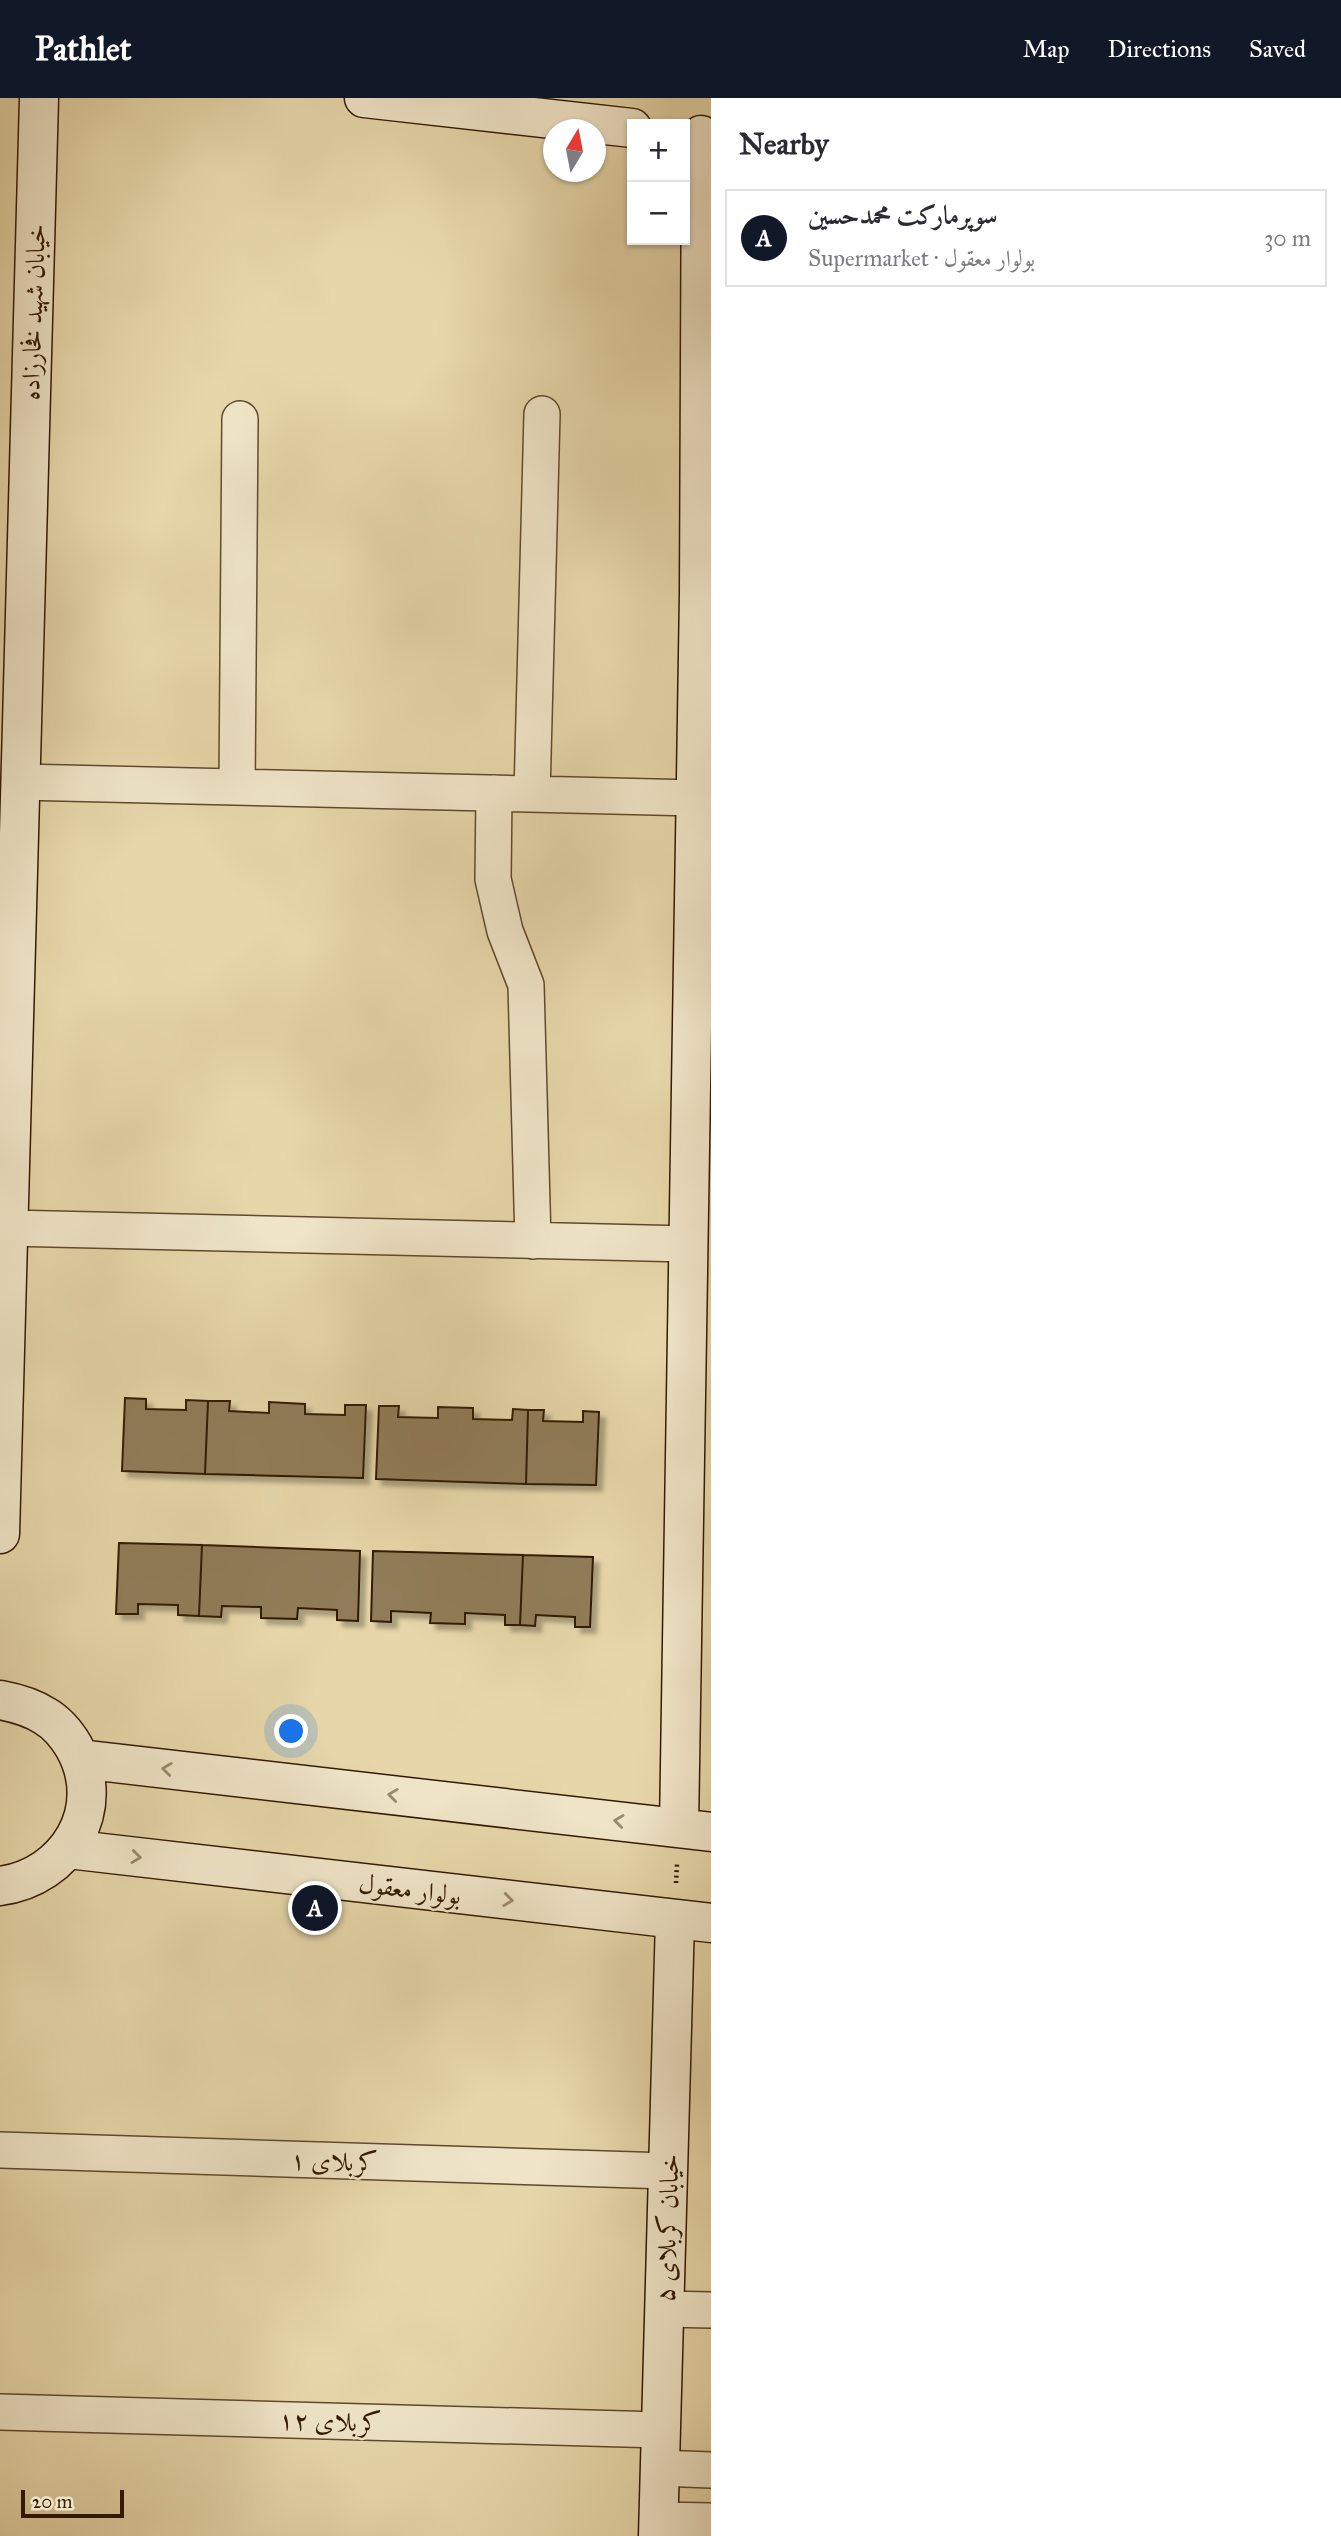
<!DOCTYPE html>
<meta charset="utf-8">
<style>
body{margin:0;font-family:"IM FELL Great Primer",Amiri,serif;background:#f7f7f7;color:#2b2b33}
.controls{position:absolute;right:21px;top:21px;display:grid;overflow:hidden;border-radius:0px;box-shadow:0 2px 5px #0004}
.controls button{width:63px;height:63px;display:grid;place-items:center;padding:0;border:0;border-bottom:2px solid #e1e1e2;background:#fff;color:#2b2b33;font:35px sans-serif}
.compass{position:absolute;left:543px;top:21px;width:63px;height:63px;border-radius:50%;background:#fff;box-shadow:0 2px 5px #0004;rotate:10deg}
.scale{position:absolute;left:21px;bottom:18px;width:103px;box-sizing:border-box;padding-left:7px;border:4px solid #331a02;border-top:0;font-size:19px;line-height:24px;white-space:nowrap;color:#331a02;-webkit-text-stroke:5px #efe4c7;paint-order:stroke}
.you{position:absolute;left:292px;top:1634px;width:24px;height:24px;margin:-18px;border:5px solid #fff;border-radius:50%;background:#1a73e8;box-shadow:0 0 0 10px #1a73e833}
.badge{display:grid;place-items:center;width:46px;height:46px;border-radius:50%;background:#111827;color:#fff;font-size:23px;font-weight:700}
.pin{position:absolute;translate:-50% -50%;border:4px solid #fff;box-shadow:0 2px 7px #0006}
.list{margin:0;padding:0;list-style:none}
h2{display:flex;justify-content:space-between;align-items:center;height:91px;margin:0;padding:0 28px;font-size:30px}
h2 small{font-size:23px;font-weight:400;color:#7c7c81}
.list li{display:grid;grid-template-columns:46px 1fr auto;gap:21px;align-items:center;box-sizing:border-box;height:98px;margin:0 14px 14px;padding:0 14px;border:2px solid #e1e1e2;border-radius:0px}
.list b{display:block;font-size:26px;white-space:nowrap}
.list p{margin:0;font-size:23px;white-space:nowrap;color:#7c7c81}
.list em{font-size:23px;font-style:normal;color:#7c7c81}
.map{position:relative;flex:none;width:711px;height:2438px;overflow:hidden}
header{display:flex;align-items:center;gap:42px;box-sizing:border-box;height:98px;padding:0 35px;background:#111827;color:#fff}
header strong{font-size:33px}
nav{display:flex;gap:38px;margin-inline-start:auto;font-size:24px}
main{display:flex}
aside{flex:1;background:#fff}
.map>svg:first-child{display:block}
.building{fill:#907c59;stroke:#331a02;stroke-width:2;filter:url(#shadow)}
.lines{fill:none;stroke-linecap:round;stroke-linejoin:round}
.street-casing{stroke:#60492c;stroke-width:38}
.secondary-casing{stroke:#331a02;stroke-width:41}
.path{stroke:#331a02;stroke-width:4.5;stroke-dasharray:2 3.5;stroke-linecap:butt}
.street{stroke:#efe4c7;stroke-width:35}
.secondary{stroke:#efe4c7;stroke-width:38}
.oneway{stroke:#9a896e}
.labels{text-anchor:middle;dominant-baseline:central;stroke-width:5;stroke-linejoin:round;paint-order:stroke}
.street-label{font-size:26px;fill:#331a02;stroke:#efe4c7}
</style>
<header>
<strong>Pathlet</strong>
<nav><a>Map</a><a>Directions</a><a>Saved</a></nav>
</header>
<main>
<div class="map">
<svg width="711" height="2438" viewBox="0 0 711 2438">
<defs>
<filter id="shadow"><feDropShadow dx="6" dy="6" stdDeviation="2" flood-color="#0004"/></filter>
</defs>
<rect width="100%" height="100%" fill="#e6d6a9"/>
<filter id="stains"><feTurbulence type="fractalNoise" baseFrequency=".00286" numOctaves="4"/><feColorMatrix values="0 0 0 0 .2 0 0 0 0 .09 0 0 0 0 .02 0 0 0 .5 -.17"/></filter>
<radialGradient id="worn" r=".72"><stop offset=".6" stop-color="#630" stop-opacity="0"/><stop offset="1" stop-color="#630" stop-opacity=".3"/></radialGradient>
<!-- building -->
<path class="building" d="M 125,1300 L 146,1301 L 146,1311 L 186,1312 L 186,1302 L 208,1303 L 205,1376 L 122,1373 Z
M 208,1303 L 230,1303 L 229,1313 L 269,1315 L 269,1304 L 305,1306 L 305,1316 L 345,1317 L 345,1307 L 366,1307 L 363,1380 L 205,1376 Z
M 379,1308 L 399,1308 L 398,1319 L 438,1320 L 438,1309 L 473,1310 L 473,1321 L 512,1322 L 513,1311 L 528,1312 L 526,1386 L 376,1381 Z
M 528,1312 L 544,1312 L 543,1323 L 583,1324 L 583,1313 L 599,1314 L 596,1387 L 526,1386 Z
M 119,1445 L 202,1447 L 199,1518 L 178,1517 L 178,1507 L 138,1506 L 138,1516 L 116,1516 Z
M 202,1447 L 360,1453 L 358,1523 L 337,1522 L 337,1512 L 298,1510 L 297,1521 L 261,1520 L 261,1509 L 222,1508 L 221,1519 L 199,1518 Z
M 373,1453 L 523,1457 L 520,1527 L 505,1527 L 505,1517 L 465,1515 L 465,1526 L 430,1525 L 431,1515 L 391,1513 L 391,1524 L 371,1523 Z
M 523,1457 L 593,1459 L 590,1529 L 575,1529 L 575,1519 L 536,1517 L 535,1528 L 520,1527 Z"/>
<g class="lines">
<defs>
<path id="street" d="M 20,684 L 696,700
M 237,689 L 240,321
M 494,695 L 493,781 L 505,833 L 526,887 L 533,1143
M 532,696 L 542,316
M 8,1130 L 688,1146
M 0,2052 L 668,2073
M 664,2211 L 711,2212
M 0,2314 L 661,2332
M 659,2370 L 711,2372
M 658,2422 L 711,2423"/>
<path id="secondary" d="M 364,0 L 632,30
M 0,1436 L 39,0
M 0,1602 C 16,1605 31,1609 45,1618 C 57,1625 67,1637 74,1649 C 109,1711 67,1779 0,1788
M 80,1661 L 711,1734
M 679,1730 L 699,495 L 701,37
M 68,1751 L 711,1825
M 658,2438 L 675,1821"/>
</defs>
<!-- street casing -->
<use href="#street" class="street-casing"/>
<!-- secondary casing -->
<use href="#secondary" class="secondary-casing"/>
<!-- path -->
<path class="path" d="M 676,1785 L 677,1766"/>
<!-- street -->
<use href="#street" class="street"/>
<!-- secondary -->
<use href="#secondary" class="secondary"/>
</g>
<!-- one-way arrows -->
<defs><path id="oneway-chevron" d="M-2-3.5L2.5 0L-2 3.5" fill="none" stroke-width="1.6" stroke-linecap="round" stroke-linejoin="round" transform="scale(1.75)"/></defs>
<g class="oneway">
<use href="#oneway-chevron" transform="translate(167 1671) rotate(-173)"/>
<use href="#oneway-chevron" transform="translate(393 1697) rotate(-173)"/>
<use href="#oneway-chevron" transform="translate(619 1723) rotate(-173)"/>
<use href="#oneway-chevron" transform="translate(136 1759) rotate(7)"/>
<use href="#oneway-chevron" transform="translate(508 1802) rotate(7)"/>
</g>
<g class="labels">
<!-- street labels -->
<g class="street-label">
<text transform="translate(33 214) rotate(-88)">خیابان شهید فخارزاده</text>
<text transform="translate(410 1791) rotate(7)">بولوار معقول</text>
<text transform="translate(334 2063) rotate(2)">کربلای ۱</text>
<text transform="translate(667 2130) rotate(-88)">خیابان کربلای ۵</text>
<text transform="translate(330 2323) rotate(2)">کربلای ۱۲</text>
</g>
</g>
<rect width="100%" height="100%" filter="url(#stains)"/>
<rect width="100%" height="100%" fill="url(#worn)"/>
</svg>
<div class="controls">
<button>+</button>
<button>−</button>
</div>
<svg class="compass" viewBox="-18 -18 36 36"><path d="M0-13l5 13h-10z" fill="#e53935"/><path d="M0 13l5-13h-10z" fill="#7c7c81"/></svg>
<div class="scale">20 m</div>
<div class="you"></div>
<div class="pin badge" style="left:315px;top:1810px">A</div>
</div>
<aside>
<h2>Nearby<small></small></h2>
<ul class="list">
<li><span class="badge">A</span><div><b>سوپرمارکت محمدحسین</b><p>Supermarket · بولوار معقول</p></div><em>30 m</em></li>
</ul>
</aside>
</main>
